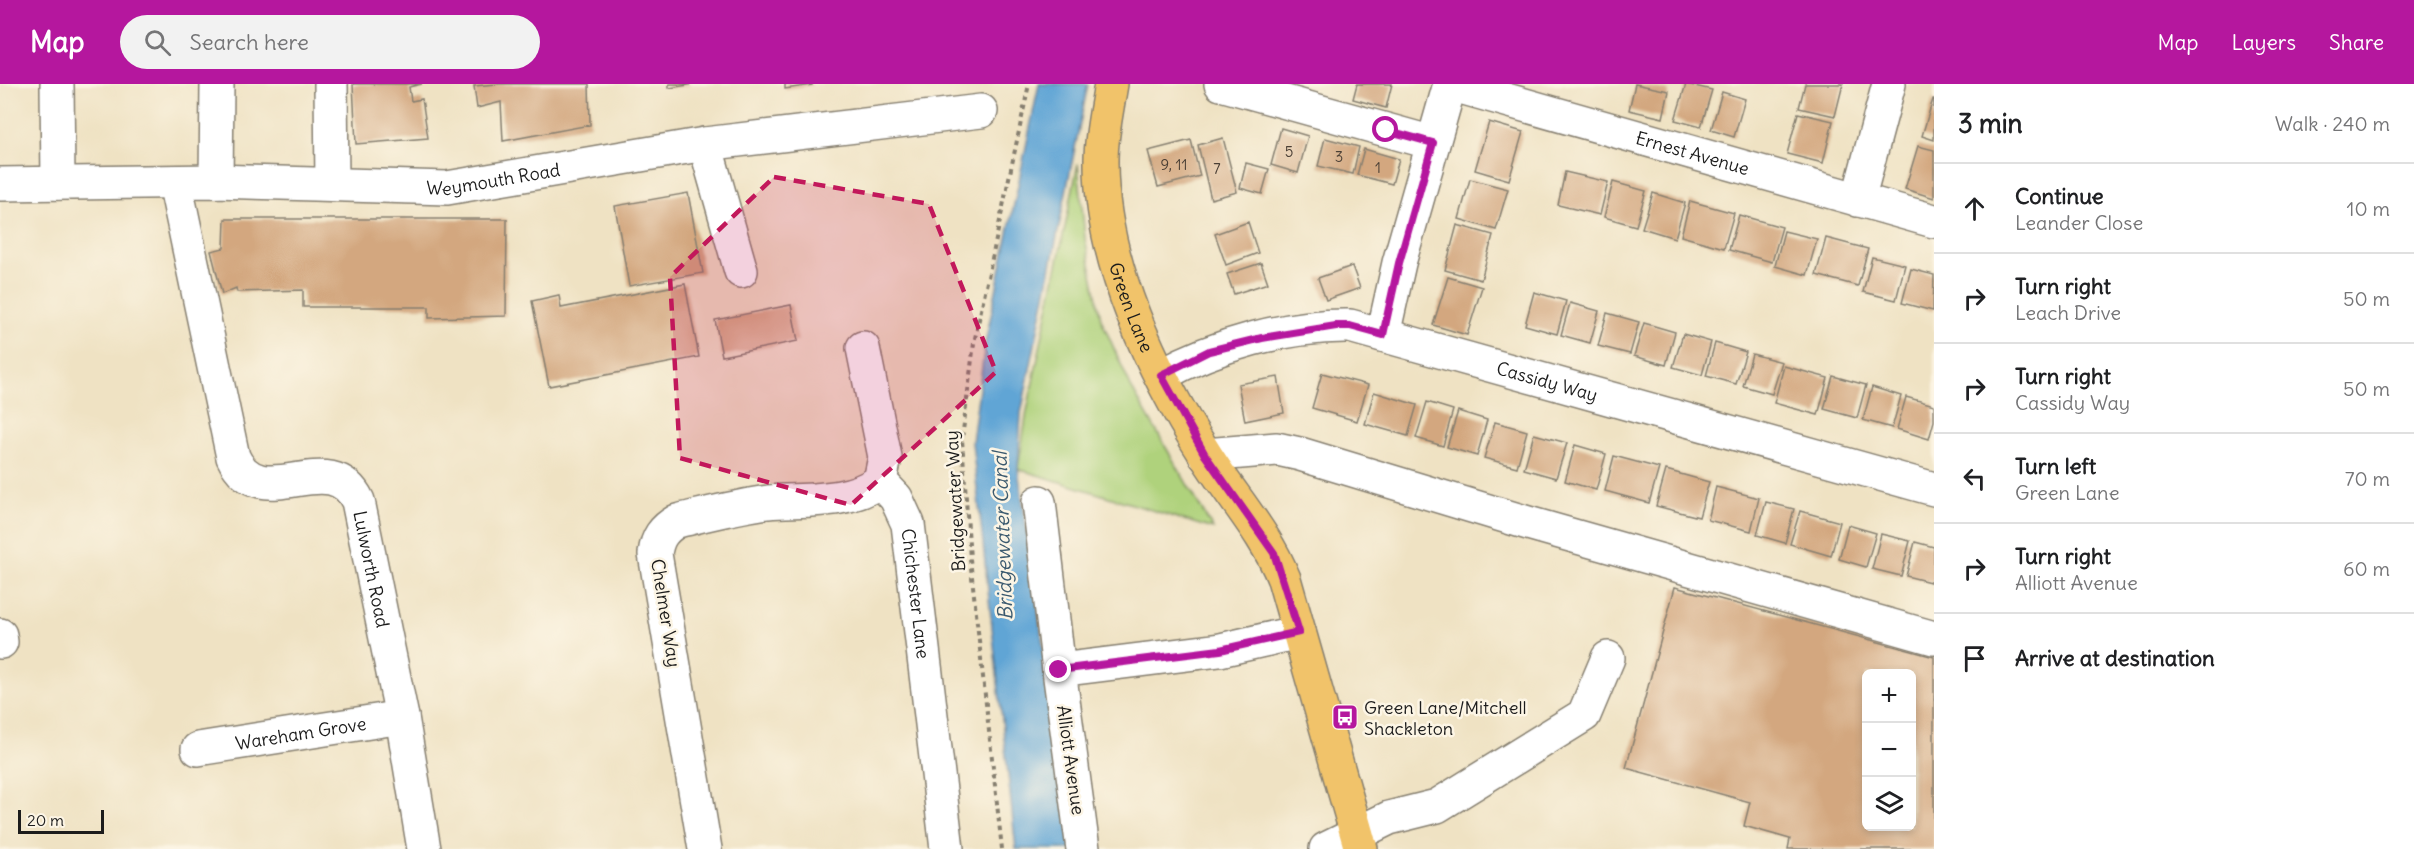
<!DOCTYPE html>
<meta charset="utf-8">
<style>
body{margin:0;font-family:Delius,sans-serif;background:#f2f2f2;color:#202124}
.controls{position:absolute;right:18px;bottom:18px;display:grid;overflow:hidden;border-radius:9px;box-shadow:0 3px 9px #0003}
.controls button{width:54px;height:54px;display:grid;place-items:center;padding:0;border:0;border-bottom:2px solid #e0e0e0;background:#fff;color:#202124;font:30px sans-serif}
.scale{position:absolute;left:18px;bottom:15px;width:86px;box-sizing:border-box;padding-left:6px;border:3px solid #1c1c1c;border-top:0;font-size:16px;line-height:21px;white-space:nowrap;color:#1c1c1c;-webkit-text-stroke:4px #fcf5e5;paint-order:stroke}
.stop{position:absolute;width:18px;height:18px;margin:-14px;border:4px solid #b5179e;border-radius:50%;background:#fff}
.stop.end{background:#b5179e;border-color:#fff;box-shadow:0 2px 6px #0008}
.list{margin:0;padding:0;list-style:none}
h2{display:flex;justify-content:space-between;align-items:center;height:78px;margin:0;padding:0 24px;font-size:26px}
h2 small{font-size:20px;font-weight:400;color:#757577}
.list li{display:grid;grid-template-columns:39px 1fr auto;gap:18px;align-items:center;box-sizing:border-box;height:90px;padding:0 24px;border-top:2px solid #e0e0e0}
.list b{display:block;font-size:22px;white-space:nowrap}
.list p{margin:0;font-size:20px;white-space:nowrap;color:#757577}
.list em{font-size:20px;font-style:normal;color:#757577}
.icon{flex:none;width:33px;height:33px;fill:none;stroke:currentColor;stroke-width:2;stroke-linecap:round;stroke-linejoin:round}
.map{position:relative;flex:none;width:1934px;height:765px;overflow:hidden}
header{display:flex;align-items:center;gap:36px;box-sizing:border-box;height:84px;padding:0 30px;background:#b5179e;color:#fff}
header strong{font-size:28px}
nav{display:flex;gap:33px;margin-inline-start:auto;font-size:21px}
.search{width:420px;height:54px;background:#f2f2f2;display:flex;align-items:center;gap:15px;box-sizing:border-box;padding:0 21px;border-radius:33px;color:#757577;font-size:22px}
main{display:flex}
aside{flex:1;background:#fff}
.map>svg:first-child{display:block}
.green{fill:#afd27b;stroke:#66774c;stroke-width:1.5}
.water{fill:#60a5d5;stroke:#3e6078;stroke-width:1.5}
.building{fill:#d3a77f;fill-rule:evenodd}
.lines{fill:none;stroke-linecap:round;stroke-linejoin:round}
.minor-casing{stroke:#867f70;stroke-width:36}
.major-casing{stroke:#867f70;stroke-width:36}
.path{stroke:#867f70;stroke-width:4;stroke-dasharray:4.5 4.5;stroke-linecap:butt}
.minor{stroke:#fff;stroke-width:33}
.major{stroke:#f1c36a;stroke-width:33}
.route{stroke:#b5179e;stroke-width:8}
.marked{fill:#c2185b;fill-opacity:0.2;stroke:#c2185b;stroke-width:4.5;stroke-dasharray:12 8;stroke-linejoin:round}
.labels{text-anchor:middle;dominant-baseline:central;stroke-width:5;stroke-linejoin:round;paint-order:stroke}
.number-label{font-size:15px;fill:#4a3f35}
.street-label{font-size:18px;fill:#1c1c1c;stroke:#fcf5e5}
.poi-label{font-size:18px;fill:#1c1c1c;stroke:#fcf5e5;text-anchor:start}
.water-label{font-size:20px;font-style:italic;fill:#3b5a6f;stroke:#fcf5e5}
</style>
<header>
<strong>Map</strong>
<div class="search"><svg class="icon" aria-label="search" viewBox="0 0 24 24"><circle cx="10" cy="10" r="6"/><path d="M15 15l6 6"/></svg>Search here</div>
<nav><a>Map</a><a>Layers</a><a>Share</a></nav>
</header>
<main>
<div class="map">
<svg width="1934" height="765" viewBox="0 0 1934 765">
<rect width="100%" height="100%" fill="#fcf5e5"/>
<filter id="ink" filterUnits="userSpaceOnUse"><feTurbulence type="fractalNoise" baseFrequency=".0167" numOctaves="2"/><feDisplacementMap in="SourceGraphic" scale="12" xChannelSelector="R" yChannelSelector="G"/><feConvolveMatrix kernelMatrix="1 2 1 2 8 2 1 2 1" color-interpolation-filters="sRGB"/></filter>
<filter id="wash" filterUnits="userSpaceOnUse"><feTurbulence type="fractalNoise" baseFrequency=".008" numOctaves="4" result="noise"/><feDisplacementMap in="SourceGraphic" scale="24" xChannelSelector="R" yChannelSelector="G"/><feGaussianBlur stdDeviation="1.35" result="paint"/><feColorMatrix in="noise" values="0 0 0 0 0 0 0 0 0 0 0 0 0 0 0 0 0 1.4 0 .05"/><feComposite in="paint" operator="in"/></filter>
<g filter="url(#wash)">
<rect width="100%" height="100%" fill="#efe2c3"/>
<!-- green -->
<path class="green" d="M 1078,80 L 1085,155 L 1101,235 L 1131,303 L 1213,445 L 1018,385 L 1027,327 Z"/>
<!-- water -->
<path class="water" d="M 1039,0 L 1088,0 L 1021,329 L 1018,385 L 1072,765 L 1016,765 L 972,358 L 985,260 Z"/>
<g id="blocks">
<!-- building -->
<path class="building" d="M 353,0 L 422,0 L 409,3 L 411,17 L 422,15 L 428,54 L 356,60 Z
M 497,0 L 589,0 L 590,41 L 503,57 L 501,18 L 477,24 L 474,2 Z
M 669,0 L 688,0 L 689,1 L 669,4 Z
M 785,0 L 812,0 L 812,1 L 785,5 Z
M 1357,0 L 1392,0 L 1386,24 L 1353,15 Z
M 1635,0 L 1669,7 L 1663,34 L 1629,26 Z
M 1686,0 L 1712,6 L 1701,43 L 1675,36 Z
M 1805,0 L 1843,0 L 1835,32 L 1799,24 Z
M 1722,8 L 1745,15 L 1734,53 L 1711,46 Z
M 1933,15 L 1934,15 L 1934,56 L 1922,52 Z
M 1798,29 L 1833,37 L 1823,79 L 1787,70 Z
M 1489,38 L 1523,48 L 1509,96 L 1475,86 Z
M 1281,44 L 1308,52 L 1298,89 L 1271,81 Z
M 1223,54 L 1237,108 L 1211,115 L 1198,61 Z
M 1325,54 L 1359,63 L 1353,90 L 1318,82 Z
M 1191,56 L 1200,92 L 1158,103 L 1148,67 Z
M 1918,62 L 1934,66 L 1934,114 L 1905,105 Z
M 1364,65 L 1399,75 L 1392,100 L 1357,91 Z
M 1246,79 L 1269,85 L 1262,110 L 1240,104 Z
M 1565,88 L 1608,98 L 1600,131 L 1558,121 Z
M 1470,95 L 1508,105 L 1496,146 L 1459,135 Z
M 1613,98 L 1646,107 L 1636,142 L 1604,133 Z
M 688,109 L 703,189 L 629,202 L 615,122 Z
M 1653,109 L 1685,119 L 1675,154 L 1642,144 Z
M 1690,117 L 1734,129 L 1724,164 L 1681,152 Z
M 1739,131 L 1782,143 L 1772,178 L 1729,166 Z
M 225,135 L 507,135 L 506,232 L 429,234 L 429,223 L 303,223 L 303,206 L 237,208 L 236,204 L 222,210 L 211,167 L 224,164 Z
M 1248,138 L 1258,169 L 1226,181 L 1215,150 Z
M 1457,141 L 1493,151 L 1481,196 L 1445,186 Z
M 1784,147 L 1817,155 L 1807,191 L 1775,182 Z
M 1826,154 L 1868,165 L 1858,202 L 1816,191 Z
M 1872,173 L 1905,181 L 1896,216 L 1863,208 Z
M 1261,179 L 1268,199 L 1234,210 L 1227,190 Z
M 1352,182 L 1360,204 L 1326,216 L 1318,194 Z
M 1911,185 L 1934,191 L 1933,227 L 1902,219 Z
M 1448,193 L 1482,203 L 1467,251 L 1433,241 Z
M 685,200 L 699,273 L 549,302 L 532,217 L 559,211 L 561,224 Z
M 1534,208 L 1566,217 L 1557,250 L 1525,241 Z
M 1570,219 L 1599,227 L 1590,259 L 1561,251 Z
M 791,221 L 798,257 L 722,272 L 715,236 Z
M 1607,229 L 1639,238 L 1630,270 L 1598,262 Z
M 1644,239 L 1675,248 L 1666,281 L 1634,272 Z
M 1683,250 L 1711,258 L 1702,291 L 1673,283 Z
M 1715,259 L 1746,268 L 1736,300 L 1706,292 Z
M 1752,270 L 1782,278 L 1772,310 L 1743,302 Z
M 1784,282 L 1828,294 L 1818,331 L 1774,319 Z
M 1322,289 L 1368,301 L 1357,337 L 1312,324 Z
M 1833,292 L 1866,301 L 1857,334 L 1824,325 Z
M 1278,293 L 1284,329 L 1245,337 L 1238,300 Z
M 1872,303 L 1901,312 L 1892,344 L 1863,336 Z
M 1374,308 L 1417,321 L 1408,352 L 1365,340 Z
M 1906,313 L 1934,321 L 1934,337 L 1929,355 L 1897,345 Z
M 1427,318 L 1453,326 L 1443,362 L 1416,354 Z
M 1458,327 L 1487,336 L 1477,372 L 1447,363 Z
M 1495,338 L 1527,347 L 1517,383 L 1484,374 Z
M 1534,350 L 1567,359 L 1556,394 L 1524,385 Z
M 1575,361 L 1606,370 L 1596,406 L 1565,397 Z
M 1614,372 L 1659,384 L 1649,419 L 1605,407 Z
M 1666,386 L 1709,398 L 1699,433 L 1656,422 Z
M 1716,403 L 1759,414 L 1751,447 L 1708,436 Z
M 1766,418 L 1794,425 L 1785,459 L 1757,451 Z
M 1800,427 L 1840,438 L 1831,472 L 1790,460 Z
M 1848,441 L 1876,449 L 1866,483 L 1839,475 Z
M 1881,450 L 1910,457 L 1901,492 L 1872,485 Z
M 1915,458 L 1934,463 L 1934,499 L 1906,492 Z
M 1675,503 L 1934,573 L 1934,765 L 1788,765 L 1790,755 L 1744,742 L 1750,718 L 1626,684 ZM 1866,590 L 1912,590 L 1912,742 L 1866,742 Z"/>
</g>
</g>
<g filter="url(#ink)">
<use href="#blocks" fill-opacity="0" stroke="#867f70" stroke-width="1.5"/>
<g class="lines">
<defs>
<g id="minor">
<path d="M 57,0 L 58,99"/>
<path d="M 331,0 L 332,100"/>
<path d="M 1221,0 L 1433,59"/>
<path d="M 705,60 L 741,187"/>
<path d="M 216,97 L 217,0"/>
<path id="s1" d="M 175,98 L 233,373 C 261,433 330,359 358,417 L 402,633 L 424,765"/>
<path id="s2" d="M 0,100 L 216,97 L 447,104 L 705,60 L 981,27"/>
<path d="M 1858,116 L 1889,0"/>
<path id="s3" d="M 1383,251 L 1399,179 L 1450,0 L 1934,137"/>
<path id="s4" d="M 1161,291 C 1216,261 1286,241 1350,242 L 1934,405"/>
<path d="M 1205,371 L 1277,365 L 1300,370 L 1528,439 L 1934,554"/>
<path id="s5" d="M 880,397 L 896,414 L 908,440 L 947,765"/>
<path d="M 1039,418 L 1059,586"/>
<path d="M 0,551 L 1,558"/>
<path id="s6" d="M 198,665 L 402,633"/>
<path d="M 705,765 L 655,470 C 657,454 663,445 677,437 C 707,430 738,422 768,418 C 805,415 848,420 880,397 L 885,373 L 863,264"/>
<path d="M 1083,765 L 1059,586 L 1220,566 L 1299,548"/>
<path d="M 1326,765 L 1389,734 L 1437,722 L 1584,631 L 1608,574"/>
</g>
<g id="major">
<path id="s7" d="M 1111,0 C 1107,25 1101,51 1101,76 C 1100,178 1153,289 1207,373 C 1233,414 1266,450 1284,495 L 1361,765"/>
</g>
</defs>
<!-- minor casing -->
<use href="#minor" class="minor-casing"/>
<!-- major casing -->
<use href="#major" class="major-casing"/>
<!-- path -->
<path class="path" d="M 1002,765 L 970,475 L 962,355 L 974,259 L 1029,0"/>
<!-- minor -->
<use href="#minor" class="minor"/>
<!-- major -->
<use href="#major" class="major"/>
</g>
</g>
<g class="lines" filter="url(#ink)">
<!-- route -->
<path class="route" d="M 1059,586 L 1220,566 L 1299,548 L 1274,469 L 1205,371 L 1161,291 L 1209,267 L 1262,254 L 1336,242 L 1350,242 L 1383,251 L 1399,179 L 1433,59 L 1386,46"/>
</g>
<!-- marked area -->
<path class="marked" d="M 774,93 L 929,120 L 996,288 L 851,421 L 680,374 L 670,193 Z"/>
<!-- icons -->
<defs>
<symbol id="bus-square" viewBox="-11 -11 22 22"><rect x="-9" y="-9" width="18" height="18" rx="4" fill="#b5179e" stroke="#fcf5e5"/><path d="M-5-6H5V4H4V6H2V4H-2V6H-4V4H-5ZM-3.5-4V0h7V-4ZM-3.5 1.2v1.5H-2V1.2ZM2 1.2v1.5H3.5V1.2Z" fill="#fff"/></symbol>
</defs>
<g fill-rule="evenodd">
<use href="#bus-square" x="1330" y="618" width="30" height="30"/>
</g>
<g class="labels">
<!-- number labels -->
<g class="number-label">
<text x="1289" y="67">5</text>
<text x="1339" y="72">3</text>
<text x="1174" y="80">9, 11</text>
<text x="1378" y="83">1</text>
<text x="1217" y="84">7</text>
</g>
<!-- street labels -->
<g class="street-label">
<text stroke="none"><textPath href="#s3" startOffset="512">Ernest Avenue</textPath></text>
<text stroke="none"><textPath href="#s2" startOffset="494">Weymouth Road</textPath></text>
<text stroke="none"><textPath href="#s7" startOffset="228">Green Lane</textPath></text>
<text stroke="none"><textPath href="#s4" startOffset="402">Cassidy Way</textPath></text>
<text transform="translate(955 417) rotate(-93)">Bridgewater Way</text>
<text stroke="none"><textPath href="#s1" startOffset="496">Lulworth Road</textPath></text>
<text stroke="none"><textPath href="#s5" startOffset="122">Chichester Lane</textPath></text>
<text transform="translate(666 529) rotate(81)">Chelmer Way</text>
<text stroke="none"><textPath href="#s6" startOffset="104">Wareham Grove</textPath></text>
<text transform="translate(1071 676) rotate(82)">Alliott Avenue</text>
</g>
<!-- poi labels -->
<g class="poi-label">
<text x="1364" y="623">Green Lane/Mitchell<tspan x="1364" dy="21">Shackleton</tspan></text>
</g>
<!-- water labels -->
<g class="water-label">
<text transform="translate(1002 452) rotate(-92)">Bridgewater Canal</text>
</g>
</g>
</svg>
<div class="controls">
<button>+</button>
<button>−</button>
<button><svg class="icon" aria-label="layers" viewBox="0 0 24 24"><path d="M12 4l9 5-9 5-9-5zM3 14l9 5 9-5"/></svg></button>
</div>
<div class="scale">20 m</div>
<div class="stop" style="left:1386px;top:46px"></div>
<div class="stop end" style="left:1059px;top:586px"></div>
</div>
<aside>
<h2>3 min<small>Walk · 240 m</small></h2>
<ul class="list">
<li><svg class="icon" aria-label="ahead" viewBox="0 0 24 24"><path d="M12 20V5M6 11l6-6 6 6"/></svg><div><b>Continue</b><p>Leander Close</p></div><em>10 m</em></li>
<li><svg class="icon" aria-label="right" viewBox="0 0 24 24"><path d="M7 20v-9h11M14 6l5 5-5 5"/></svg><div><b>Turn right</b><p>Leach Drive</p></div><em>50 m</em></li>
<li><svg class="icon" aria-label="right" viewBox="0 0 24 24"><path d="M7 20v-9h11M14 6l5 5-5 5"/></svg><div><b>Turn right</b><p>Cassidy Way</p></div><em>50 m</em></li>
<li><svg class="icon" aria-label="left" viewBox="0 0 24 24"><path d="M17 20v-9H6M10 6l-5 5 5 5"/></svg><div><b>Turn left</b><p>Green Lane</p></div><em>70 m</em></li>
<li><svg class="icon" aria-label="right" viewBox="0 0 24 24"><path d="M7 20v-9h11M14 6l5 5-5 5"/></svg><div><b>Turn right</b><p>Alliott Avenue</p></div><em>60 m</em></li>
<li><svg class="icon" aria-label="arrive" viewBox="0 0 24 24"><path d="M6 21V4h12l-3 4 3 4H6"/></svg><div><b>Arrive at destination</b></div></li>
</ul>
</aside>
</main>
